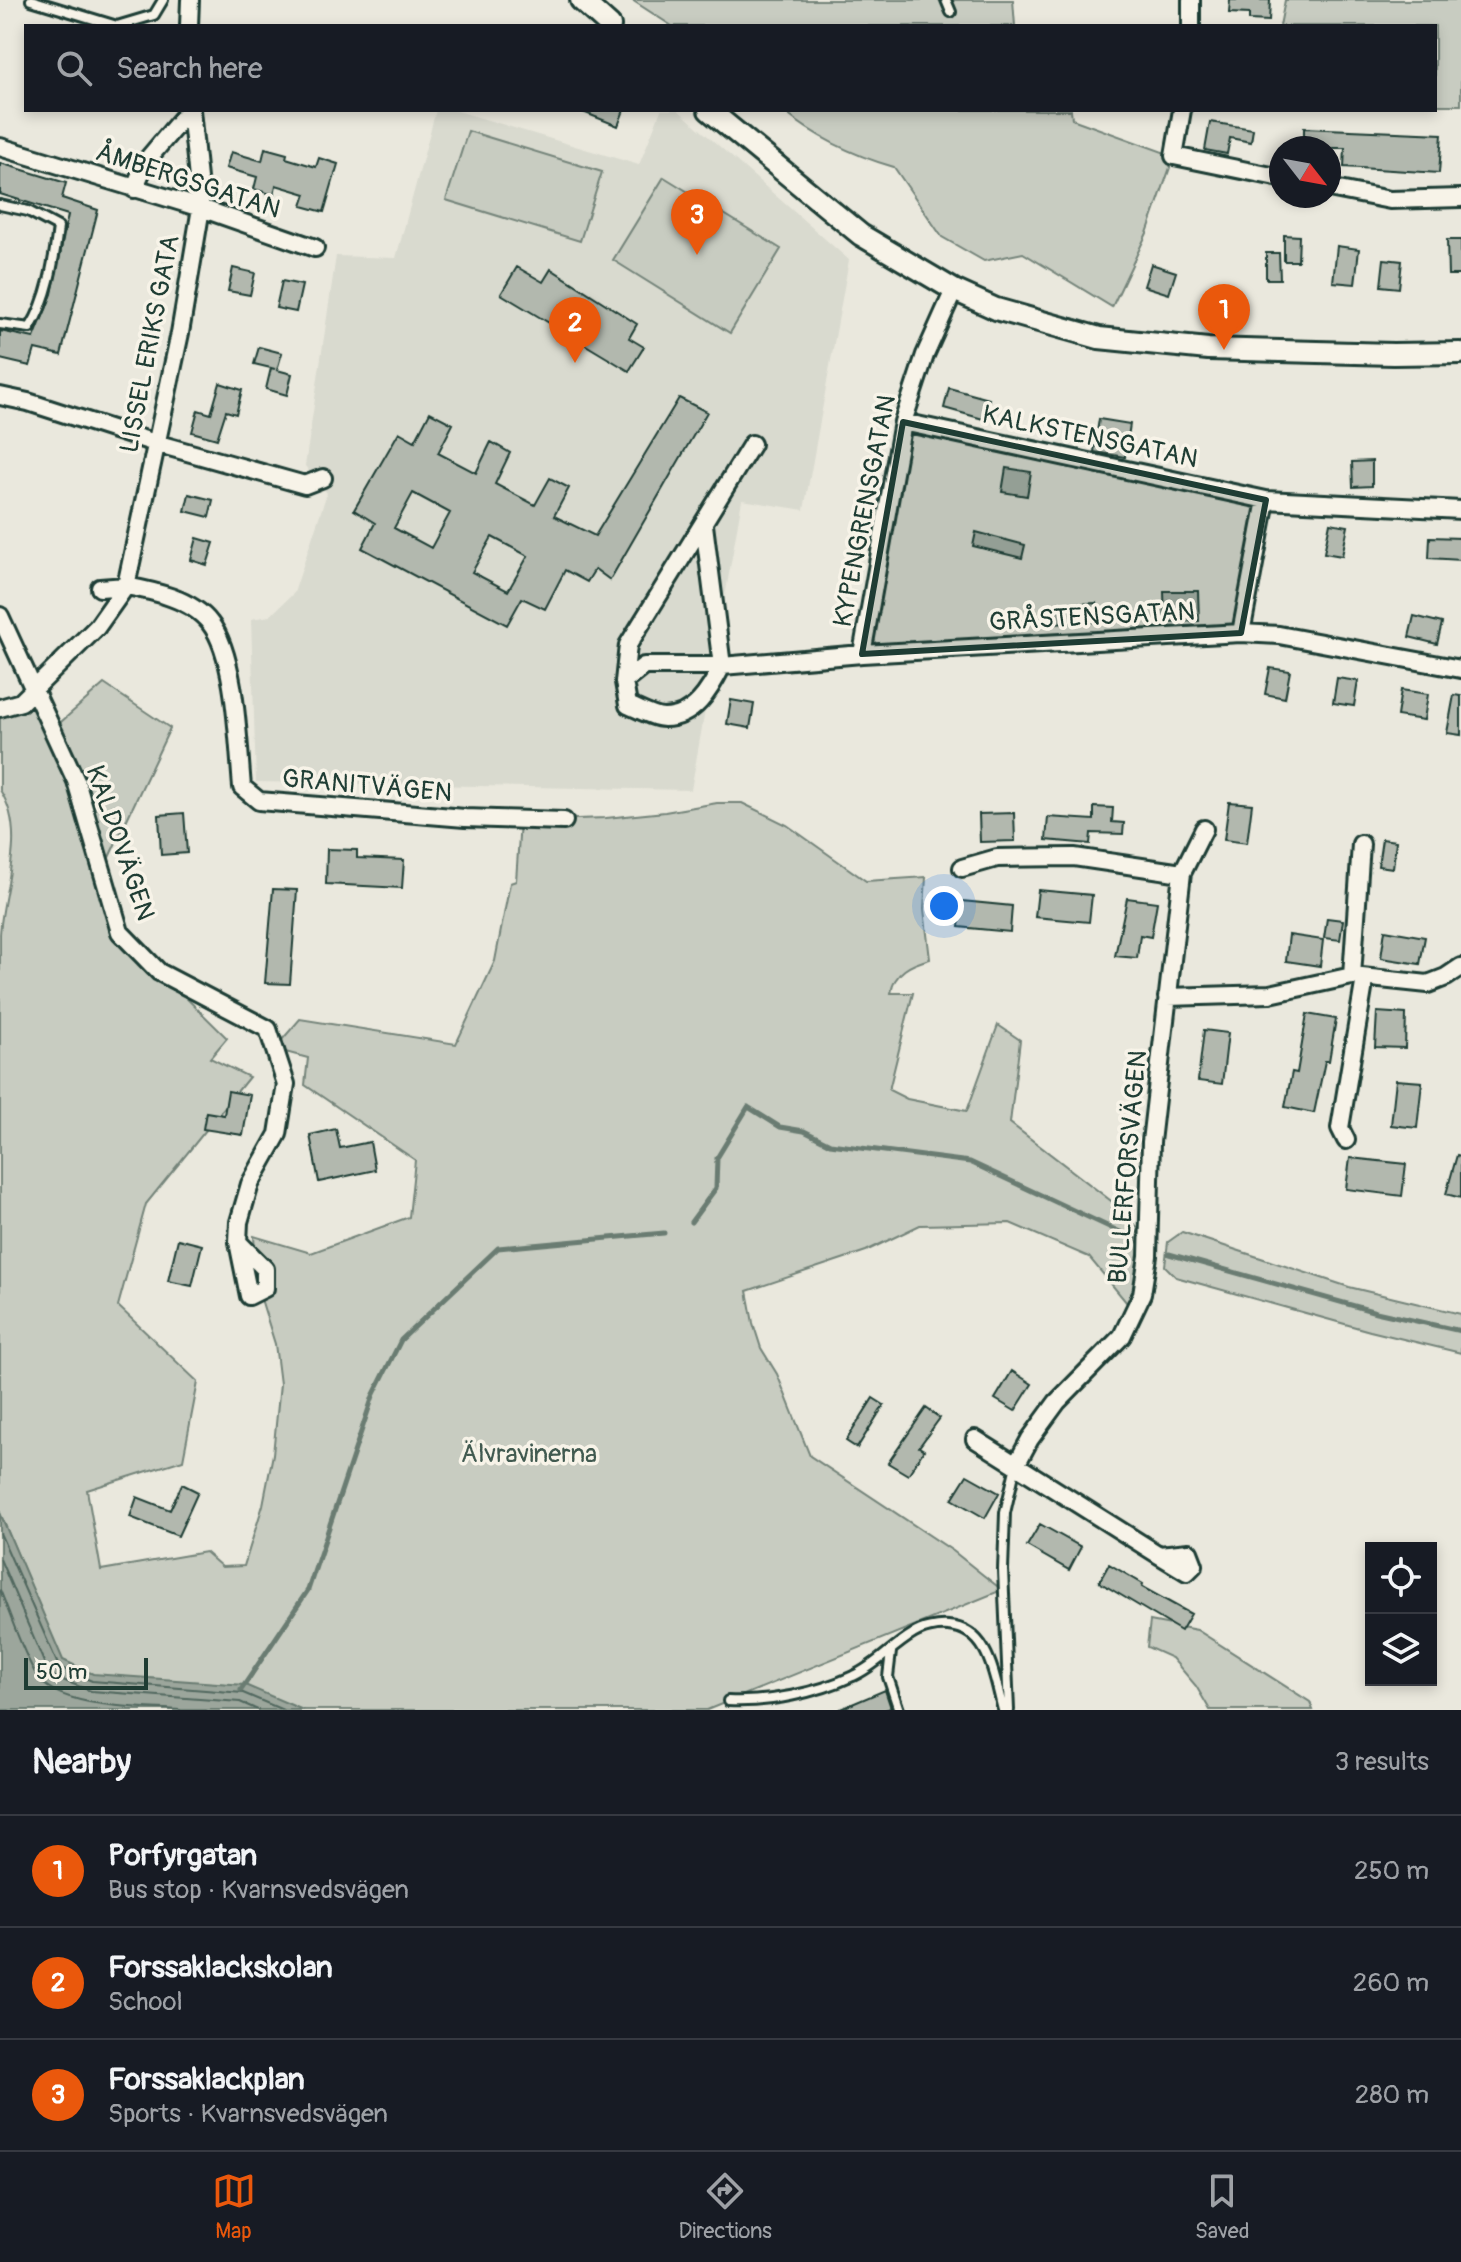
<!DOCTYPE html>
<meta charset="utf-8">
<style>
body{margin:0;font-family:Pangolin,sans-serif;background:#242831;color:#f1f3f6}
.controls{position:absolute;right:24px;bottom:24px;display:grid;overflow:hidden;border-radius:0px;box-shadow:0 4px 12px #0003}
.controls button{width:72px;height:72px;display:grid;place-items:center;padding:0;border:0;border-bottom:2px solid #363941;background:#171b24;color:#f1f3f6;font:40px sans-serif}
.compass{position:absolute;left:1269px;top:136px;width:72px;height:72px;border-radius:50%;background:#171b24;box-shadow:0 4px 12px #0003;rotate:121deg}
.scale{position:absolute;left:24px;bottom:20px;width:124px;box-sizing:border-box;padding-left:8px;border:4px solid #1f3d34;border-top:0;font-size:22px;line-height:28px;white-space:nowrap;color:#1f3d34;-webkit-text-stroke:6px #f7f3e8;paint-order:stroke}
.you{position:absolute;left:944px;top:906px;width:28px;height:28px;margin:-20px;border:6px solid #fff;border-radius:50%;background:#1a73e8;box-shadow:0 0 0 12px #1a73e833}
.badge{display:grid;place-items:center;width:52px;height:52px;border-radius:50%;background:#ea580c;color:#fff;font-size:26px;font-weight:700}
.pin{position:absolute;translate:-50% -66px;filter:drop-shadow(0 2px 4px #0008)}
.pin::after{content:'';position:absolute;top:42px;width:28px;height:24px;background:inherit;clip-path:polygon(0 0,100% 0,50% 100%)}
.list{margin:0;padding:0;list-style:none}
h2{display:flex;justify-content:space-between;align-items:center;height:104px;margin:0;padding:0 32px;font-size:34px}
h2 small{font-size:26px;font-weight:400;color:#9ea1a6}
.list li{display:grid;grid-template-columns:52px 1fr auto;gap:24px;align-items:center;box-sizing:border-box;height:112px;padding:0 32px;border-top:2px solid #363941}
.list b{display:block;font-size:30px;white-space:nowrap}
.list p{margin:0;font-size:26px;white-space:nowrap;color:#9ea1a6}
.list em{font-size:26px;font-style:normal;color:#9ea1a6}
.icon{flex:none;width:44px;height:44px;fill:none;stroke:currentColor;stroke-width:2;stroke-linecap:round;stroke-linejoin:round}
.map{position:relative;flex:none;width:1461px;height:1710px;overflow:hidden}
.search{position:absolute;background:#171b24;box-shadow:0 4px 12px #0003;left:24px;right:24px;top:24px;height:88px;display:flex;align-items:center;gap:20px;box-sizing:border-box;padding:0 28px;border-radius:0px;color:#9ea1a6;font-size:30px}
.sheet{height:440px;background:#171b24}
nav{display:flex;justify-content:space-around;align-items:center;box-sizing:border-box;height:112px;border-top:2px solid #363941;background:#171b24;font-size:22px;color:#9ea1a6}
nav a{display:grid;justify-items:center;gap:4px}
nav .on{color:#ea580c}
.map>svg:first-child{display:block}
.built{fill:#d9dacf}
.green{fill:#c8ccc1;stroke:#74847a;stroke-width:2}
.water{fill:#9ca69c;stroke:#6a7c72;stroke-width:2}
.lines{fill:none;stroke-linecap:round;stroke-linejoin:round}
.shore{stroke:#51675e;stroke-width:2}
.stream{stroke:#6a7c72;stroke-width:5}
.building{fill:#b2b8ae;stroke:#1f3d34;stroke-width:2;fill-rule:evenodd}
.service-casing{stroke:#1f3d34;stroke-width:14}
.minor-casing{stroke:#1f3d34;stroke-width:22}
.tertiary-casing{stroke:#1f3d34;stroke-width:26}
.service{stroke:#f7f3e8;stroke-width:8}
.minor{stroke:#f7f3e8;stroke-width:16}
.tertiary{stroke:#f7f3e8;stroke-width:20}
.marked{fill:#1f3d34;fill-opacity:0.2;stroke:#1f3d34;stroke-width:6;stroke-linejoin:round}
.labels{text-anchor:middle;dominant-baseline:central;stroke-width:7;stroke-linejoin:round;paint-order:stroke}
.street-label{font-size:26px;fill:#1f3d34;stroke:#f7f3e8}
.park-label{font-size:26px;fill:#415a50;stroke:#f7f3e8}
</style>
<div class="map">
<svg width="1461" height="1710" viewBox="0 0 1461 1710">
<rect width="100%" height="100%" fill="#eae8dd"/>
<filter id="ink" filterUnits="userSpaceOnUse"><feTurbulence type="fractalNoise" baseFrequency=".0125" numOctaves="2"/><feDisplacementMap in="SourceGraphic" scale="16" xChannelSelector="R" yChannelSelector="G"/><feConvolveMatrix kernelMatrix="1 2 1 2 8 2 1 2 1" color-interpolation-filters="sRGB"/></filter>
<g filter="url(#ink)">
<!-- built -->
<path class="built" d="M 436,110 L 454,110 L 639,165 L 661,110 L 678,110 L 849,260 L 804,510 L 742,500 L 691,790 L 256,782 L 251,619 L 270,616 L 294,593 L 327,493 L 305,466 L 336,256 L 396,258 Z"/>
<!-- green -->
<path class="green" d="M 632,0 L 1013,0 L 1015,26 L 672,26 Z
M 1285,0 L 1461,0 L 1461,105 L 1435,105 L 1435,26 L 1280,26 Z
M 782,110 L 1071,110 L 1072,119 L 1174,156 L 1147,233 L 1112,307 L 1023,253 L 984,261 L 942,237 L 894,167 C 852,155 815,137 782,110 Z
M 468,131 L 602,172 L 580,241 L 446,200 Z
M 664,177 L 781,249 L 730,333 L 613,260 Z
M 104,684 L 170,728 L 96,885 L 130,935 L 166,978 L 227,1038 L 210,1058 L 249,1077 L 146,1204 L 118,1306 L 198,1382 L 183,1460 L 87,1490 L 101,1570 L 205,1552 L 222,1567 L 244,1566 L 263,1505 L 273,1454 L 280,1384 L 275,1344 L 257,1286 L 254,1236 L 311,1253 L 409,1217 L 415,1160 L 305,1085 L 308,1058 L 274,1049 L 300,1019 L 456,1044 L 495,961 L 510,883 L 516,881 L 520,821 L 606,818 L 665,812 L 717,803 L 742,803 L 787,825 L 866,881 L 926,877 L 924,909 L 930,959 C 911,964 894,972 891,993 L 913,993 L 889,1090 L 907,1099 L 967,1111 L 998,1025 L 1020,1040 L 1010,1123 L 1119,1207 L 1140,1230 L 1135,1235 L 1129,1236 L 1144,1247 L 1131,1308 L 1089,1257 L 1010,1223 L 920,1225 L 866,1251 L 747,1291 L 753,1323 L 761,1348 L 777,1374 L 810,1456 L 953,1551 L 1002,1590 L 707,1710 L 241,1710 L 107,1681 L 62,1660 L 0,1513 L 0,934 C 3,887 28,834 0,790 L 0,712 L 31,706 L 42,718 L 45,736 Z
M 1182,1232 L 1349,1287 L 1461,1314 L 1461,1353 L 1370,1331 L 1176,1277 L 1165,1266 L 1168,1242 Z
M 1150,1621 L 1197,1630 L 1310,1702 L 1313,1710 L 1210,1710 L 1196,1686 L 1172,1658 L 1147,1647 Z"/>
<!-- water -->
<path class="water" d="M 0,1513 L 63,1660 L 93,1674 L 245,1685 L 303,1710 L 0,1710 Z"/>
<g class="lines">
<!-- shore -->
<path class="shore" d="M 0,1533 L 59,1667 L 92,1681 L 243,1693 L 283,1710
M 0,1559 L 46,1667 L 55,1677 L 91,1691 L 240,1702 L 258,1710
M 0,1590 C 11,1616 22,1652 37,1676 C 58,1709 144,1707 180,1710"/>
<!-- stream -->
<path class="stream" d="M 691,1222 L 716,1188 L 717,1158 L 748,1107 L 780,1127 L 804,1131 L 830,1144 L 970,1162 L 1135,1239
M 1169,1254 L 1376,1312 L 1461,1331
M 241,1690 L 308,1590 L 373,1396 L 401,1340 L 498,1248 L 664,1233"/>
</g>
<!-- building -->
<path class="building" d="M 1230,0 L 1270,0 L 1269,21 L 1249,20 L 1249,14 L 1229,13 Z
M 578,110 L 624,110 L 618,126 Z
M 1210,122 L 1253,129 L 1251,142 L 1230,138 L 1227,154 L 1205,150 Z
M 1304,128 L 1442,134 L 1439,173 L 1344,167 L 1345,148 L 1304,148 Z
M 265,148 L 287,154 L 286,158 L 316,167 L 319,158 L 338,164 L 324,212 L 302,206 L 306,194 L 276,185 L 274,195 L 254,189 L 257,177 L 226,168 L 231,152 L 262,161 Z
M 0,163 L 66,183 L 62,198 L 98,210 L 61,355 L 35,349 L 30,366 L 0,359 L 0,331 L 34,338 L 52,294 L 68,215 L 0,194 Z
M 1284,235 L 1299,236 L 1298,261 L 1284,261 Z
M 1447,240 L 1461,240 L 1461,275 L 1448,275 Z
M 1337,246 L 1359,249 L 1355,284 L 1333,282 Z
M 1266,253 L 1279,253 L 1280,279 L 1266,279 Z
M 1384,259 L 1402,261 L 1399,288 L 1381,286 Z
M 1151,264 L 1176,272 L 1169,294 L 1144,286 Z
M 517,267 L 543,282 L 551,269 L 637,324 L 629,338 L 644,347 L 629,371 L 501,294 Z
M 233,268 L 255,273 L 250,295 L 228,291 Z
M 282,281 L 302,285 L 296,312 L 276,308 Z
M 259,347 L 282,353 L 277,370 L 292,374 L 287,395 L 266,389 L 271,368 L 275,369 L 254,364 Z
M 220,383 L 242,390 L 236,414 L 226,411 L 217,439 L 192,432 L 198,410 L 211,414 Z
M 949,388 L 989,399 L 983,419 L 944,408 Z
M 679,398 L 707,412 L 610,580 L 595,569 L 587,582 L 565,570 L 545,609 L 522,598 L 507,625 L 362,548 L 375,523 L 354,510 L 399,432 L 415,441 L 430,412 L 453,424 L 438,453 L 476,473 L 491,442 L 510,453 L 495,484 L 535,505 L 550,478 L 569,488 L 554,516 L 595,536 ZM 413,493 L 450,513 L 431,548 L 394,528 ZM 492,537 L 528,556 L 508,591 L 472,572 Z
M 1099,419 L 1130,424 L 1125,457 L 1094,452 Z
M 1372,461 L 1372,486 L 1353,487 L 1352,462 Z
M 1006,468 L 1031,472 L 1027,496 L 1002,492 Z
M 189,494 L 213,500 L 209,517 L 185,511 Z
M 1330,523 L 1348,526 L 1342,556 L 1324,553 Z
M 976,532 L 1025,545 L 1022,558 L 973,546 Z
M 1430,537 L 1461,538 L 1461,560 L 1429,558 Z
M 197,538 L 214,543 L 207,565 L 191,560 Z
M 1164,591 L 1198,591 L 1199,621 L 1165,622 Z
M 1096,603 L 1096,622 L 1051,624 L 1051,605 Z
M 1414,616 L 1442,623 L 1437,644 L 1409,637 Z
M 1270,668 L 1290,671 L 1285,698 L 1265,694 Z
M 1337,678 L 1358,681 L 1354,706 L 1333,703 Z
M 1401,690 L 1428,694 L 1424,720 L 1397,716 Z
M 1454,695 L 1461,696 L 1461,735 L 1447,733 Z
M 731,700 L 754,704 L 750,728 L 727,724 Z
M 1229,802 L 1252,804 L 1247,843 L 1224,840 Z
M 1094,807 L 1113,808 L 1112,822 L 1124,823 L 1123,834 L 1091,833 L 1090,844 L 1046,840 L 1048,817 L 1094,820 Z
M 184,813 L 187,853 L 161,855 L 159,815 Z
M 1014,813 L 1015,841 L 980,842 L 979,814 Z
M 1382,839 L 1396,841 L 1393,868 L 1378,866 Z
M 327,849 L 357,850 L 357,858 L 404,860 L 402,888 L 326,884 Z
M 273,889 L 297,890 L 290,984 L 265,983 Z
M 1038,890 L 1092,895 L 1089,922 L 1035,917 Z
M 1127,898 L 1157,902 L 1151,937 L 1140,935 L 1137,958 L 1115,956 Z
M 962,901 L 1012,906 L 1010,932 L 959,927 Z
M 1327,918 L 1343,920 L 1340,940 L 1324,938 Z
M 1385,930 L 1425,937 L 1420,964 L 1381,958 Z
M 1289,935 L 1323,940 L 1320,966 L 1286,961 Z
M 1377,1012 L 1406,1014 L 1405,1048 L 1375,1047 Z
M 1307,1014 L 1336,1019 L 1329,1061 L 1325,1061 L 1314,1113 L 1285,1107 L 1292,1072 L 1297,1073 Z
M 1204,1030 L 1228,1033 L 1222,1084 L 1198,1081 Z
M 1396,1080 L 1422,1082 L 1417,1128 L 1391,1125 Z
M 228,1091 L 250,1095 L 243,1135 L 203,1129 L 206,1112 L 224,1115 Z
M 336,1129 L 340,1148 L 370,1142 L 375,1170 L 319,1182 L 310,1135 Z
M 1457,1155 L 1461,1156 L 1461,1198 L 1446,1194 Z
M 1350,1158 L 1406,1164 L 1402,1196 L 1346,1189 Z
M 178,1239 L 202,1245 L 192,1286 L 168,1281 Z
M 1012,1371 L 1032,1384 L 1015,1411 L 995,1399 Z
M 873,1398 L 884,1405 L 857,1448 L 846,1441 Z
M 926,1408 L 940,1418 L 919,1447 L 924,1450 L 908,1475 L 888,1463 Z
M 967,1475 L 999,1493 L 985,1518 L 952,1499 Z
M 182,1484 L 198,1492 L 178,1536 L 130,1517 L 137,1497 L 170,1510 Z
M 1040,1524 L 1081,1547 L 1069,1570 L 1027,1546 Z
M 1109,1564 L 1143,1584 L 1142,1587 L 1191,1614 L 1181,1631 L 1099,1582 Z
M 885,1690 L 891,1708 L 885,1710 L 838,1710 Z"/>
<g class="lines">
<defs>
<path id="service" d="M 31,0 L 117,26 L 154,15 L 163,0
M 946,0 L 951,12
M 0,205 L 28,211 L 58,227 C 54,261 48,299 30,328 L 0,324
M 891,1652 L 888,1677 L 899,1710
M 728,1701 C 768,1703 817,1693 853,1676 C 876,1666 892,1646 913,1634 C 922,1628 937,1625 948,1626 C 990,1629 994,1677 1003,1710
M 1009,1710 L 1003,1570 L 1005,1513 L 1016,1465"/>
<path id="minor" d="M 189,26 L 190,0
M 1191,26 L 1191,0
M 1182,110 L 1174,156 L 1281,178
M 0,147 L 201,208 L 315,248
M 1329,188 L 1390,200 L 1461,198
M 134,189 L 146,161 L 189,110
M 0,396 L 28,402 L 155,443 L 305,485 L 323,478
M 903,422 L 1266,500 L 1461,510
M 704,525 L 722,666
M 100,588 L 126,586 L 180,333 L 201,208 L 191,110
M 0,616 L 76,781 L 120,932 L 159,972 L 268,1029 L 286,1084 L 278,1134 L 250,1184 L 239,1222 L 238,1242 L 249,1296 L 265,1288 L 265,1269 L 238,1242
M 1241,633 L 1266,500
M 862,654 L 903,422 L 925,355 L 954,290
M 722,666 C 710,690 694,718 664,718 C 653,718 638,709 628,705 L 624,682 L 644,666 L 722,666 L 862,654 L 1241,633 L 1279,635 L 1461,669
M 624,682 L 628,645 L 752,444
M 0,708 L 21,702 L 97,627 L 126,586 C 153,591 192,599 210,623 C 236,655 238,744 242,787 L 259,801 L 465,818 L 564,821
M 962,868 L 997,858 L 1074,857 L 1182,873
M 1352,976 L 1361,844
M 1167,997 L 1270,994 L 1352,976 L 1428,984 L 1446,977 L 1461,967
M 1346,1140 L 1340,1128 L 1365,978
M 975,1439 L 1159,1555 L 1187,1572 L 1194,1565 L 1189,1552 L 1159,1555
M 1016,1465 L 1030,1439 L 1057,1402 L 1122,1336 L 1142,1294 L 1148,1256 L 1151,1142 L 1182,873 L 1204,829"/>
<path id="tertiary" d="M 581,0 L 610,26
M 709,110 L 861,235 L 954,290 L 996,309 L 1099,338 L 1208,349 L 1393,354 L 1461,353"/>
</defs>
<!-- service casing -->
<use href="#service" class="service-casing"/>
<!-- minor casing -->
<use href="#minor" class="minor-casing"/>
<!-- tertiary casing -->
<use href="#tertiary" class="tertiary-casing"/>
<!-- service -->
<use href="#service" class="service"/>
<!-- minor -->
<use href="#minor" class="minor"/>
<!-- tertiary -->
<use href="#tertiary" class="tertiary"/>
</g>
</g>
<!-- marked area -->
<path class="marked" d="M 903,422 L 1266,500 L 1241,633 L 862,654 Z"/>
<g class="labels">
<!-- street labels -->
<g class="street-label">
<text transform="translate(188 181) rotate(18)">ÅMBERGSGATAN</text>
<text transform="translate(150 344) rotate(-79)">LISSEL ERIKS GATA</text>
<text transform="translate(1090 437) rotate(12)">KALKSTENSGATAN</text>
<text transform="translate(865 511) rotate(-79)">KYPENGRENSGATAN</text>
<text transform="translate(1092 617) rotate(-3)">GRÅSTENSGATAN</text>
<text transform="translate(367 786) rotate(5)">GRANITVÄGEN</text>
<text transform="translate(120 843) rotate(71)">KALDOVÄGEN</text>
<text transform="translate(1128 1167) rotate(-85)">BULLERFORSVÄGEN</text>
</g>
<!-- park labels -->
<g class="park-label">
<text x="529" y="1454">Älvravinerna</text>
</g>
</g>
</svg>
<div class="controls">
<button><svg class="icon" aria-label="locate" viewBox="0 0 24 24"><circle cx="12" cy="12" r="6"/><path d="M12 2v4M12 18v4M2 12h4M18 12h4"/></svg></button>
<button><svg class="icon" aria-label="layers" viewBox="0 0 24 24"><path d="M12 4l9 5-9 5-9-5zM3 14l9 5 9-5"/></svg></button>
</div>
<svg class="compass" viewBox="-18 -18 36 36"><path d="M0-13l5 13h-10z" fill="#e53935"/><path d="M0 13l5-13h-10z" fill="#9ea1a6"/></svg>
<div class="scale">50 m</div>
<div class="you"></div>
<div class="pin badge" style="left:1224px;top:350px">1</div>
<div class="pin badge" style="left:575px;top:363px">2</div>
<div class="pin badge" style="left:697px;top:255px">3</div>
<div class="search"><svg class="icon" aria-label="search" viewBox="0 0 24 24"><circle cx="10" cy="10" r="6"/><path d="M15 15l6 6"/></svg>Search here</div>
</div>
<section class="sheet">
<h2>Nearby<small>3 results</small></h2>
<ul class="list">
<li><span class="badge">1</span><div><b>Porfyrgatan</b><p>Bus stop · Kvarnsvedsvägen</p></div><em>250 m</em></li>
<li><span class="badge">2</span><div><b>Forssaklackskolan</b><p>School</p></div><em>260 m</em></li>
<li><span class="badge">3</span><div><b>Forssaklackplan</b><p>Sports · Kvarnsvedsvägen</p></div><em>280 m</em></li>
</ul>
</section>
<nav>
<a class="on"><svg class="icon" aria-label="map" viewBox="0 0 24 24"><path d="M3 6l6-2 6 2 6-2v14l-6 2-6-2-6 2zM9 4v14M15 6v14"/></svg>Map</a>
<a><svg class="icon" aria-label="directions" viewBox="0 0 24 24"><path d="M12 3l9 9-9 9-9-9zM9 14v-3h6M13 9l2 2-2 2"/></svg>Directions</a>
<a><svg class="icon" aria-label="saved" viewBox="0 0 24 24"><path d="M7 4h10v16l-5-4-5 4z"/></svg>Saved</a>
</nav>
